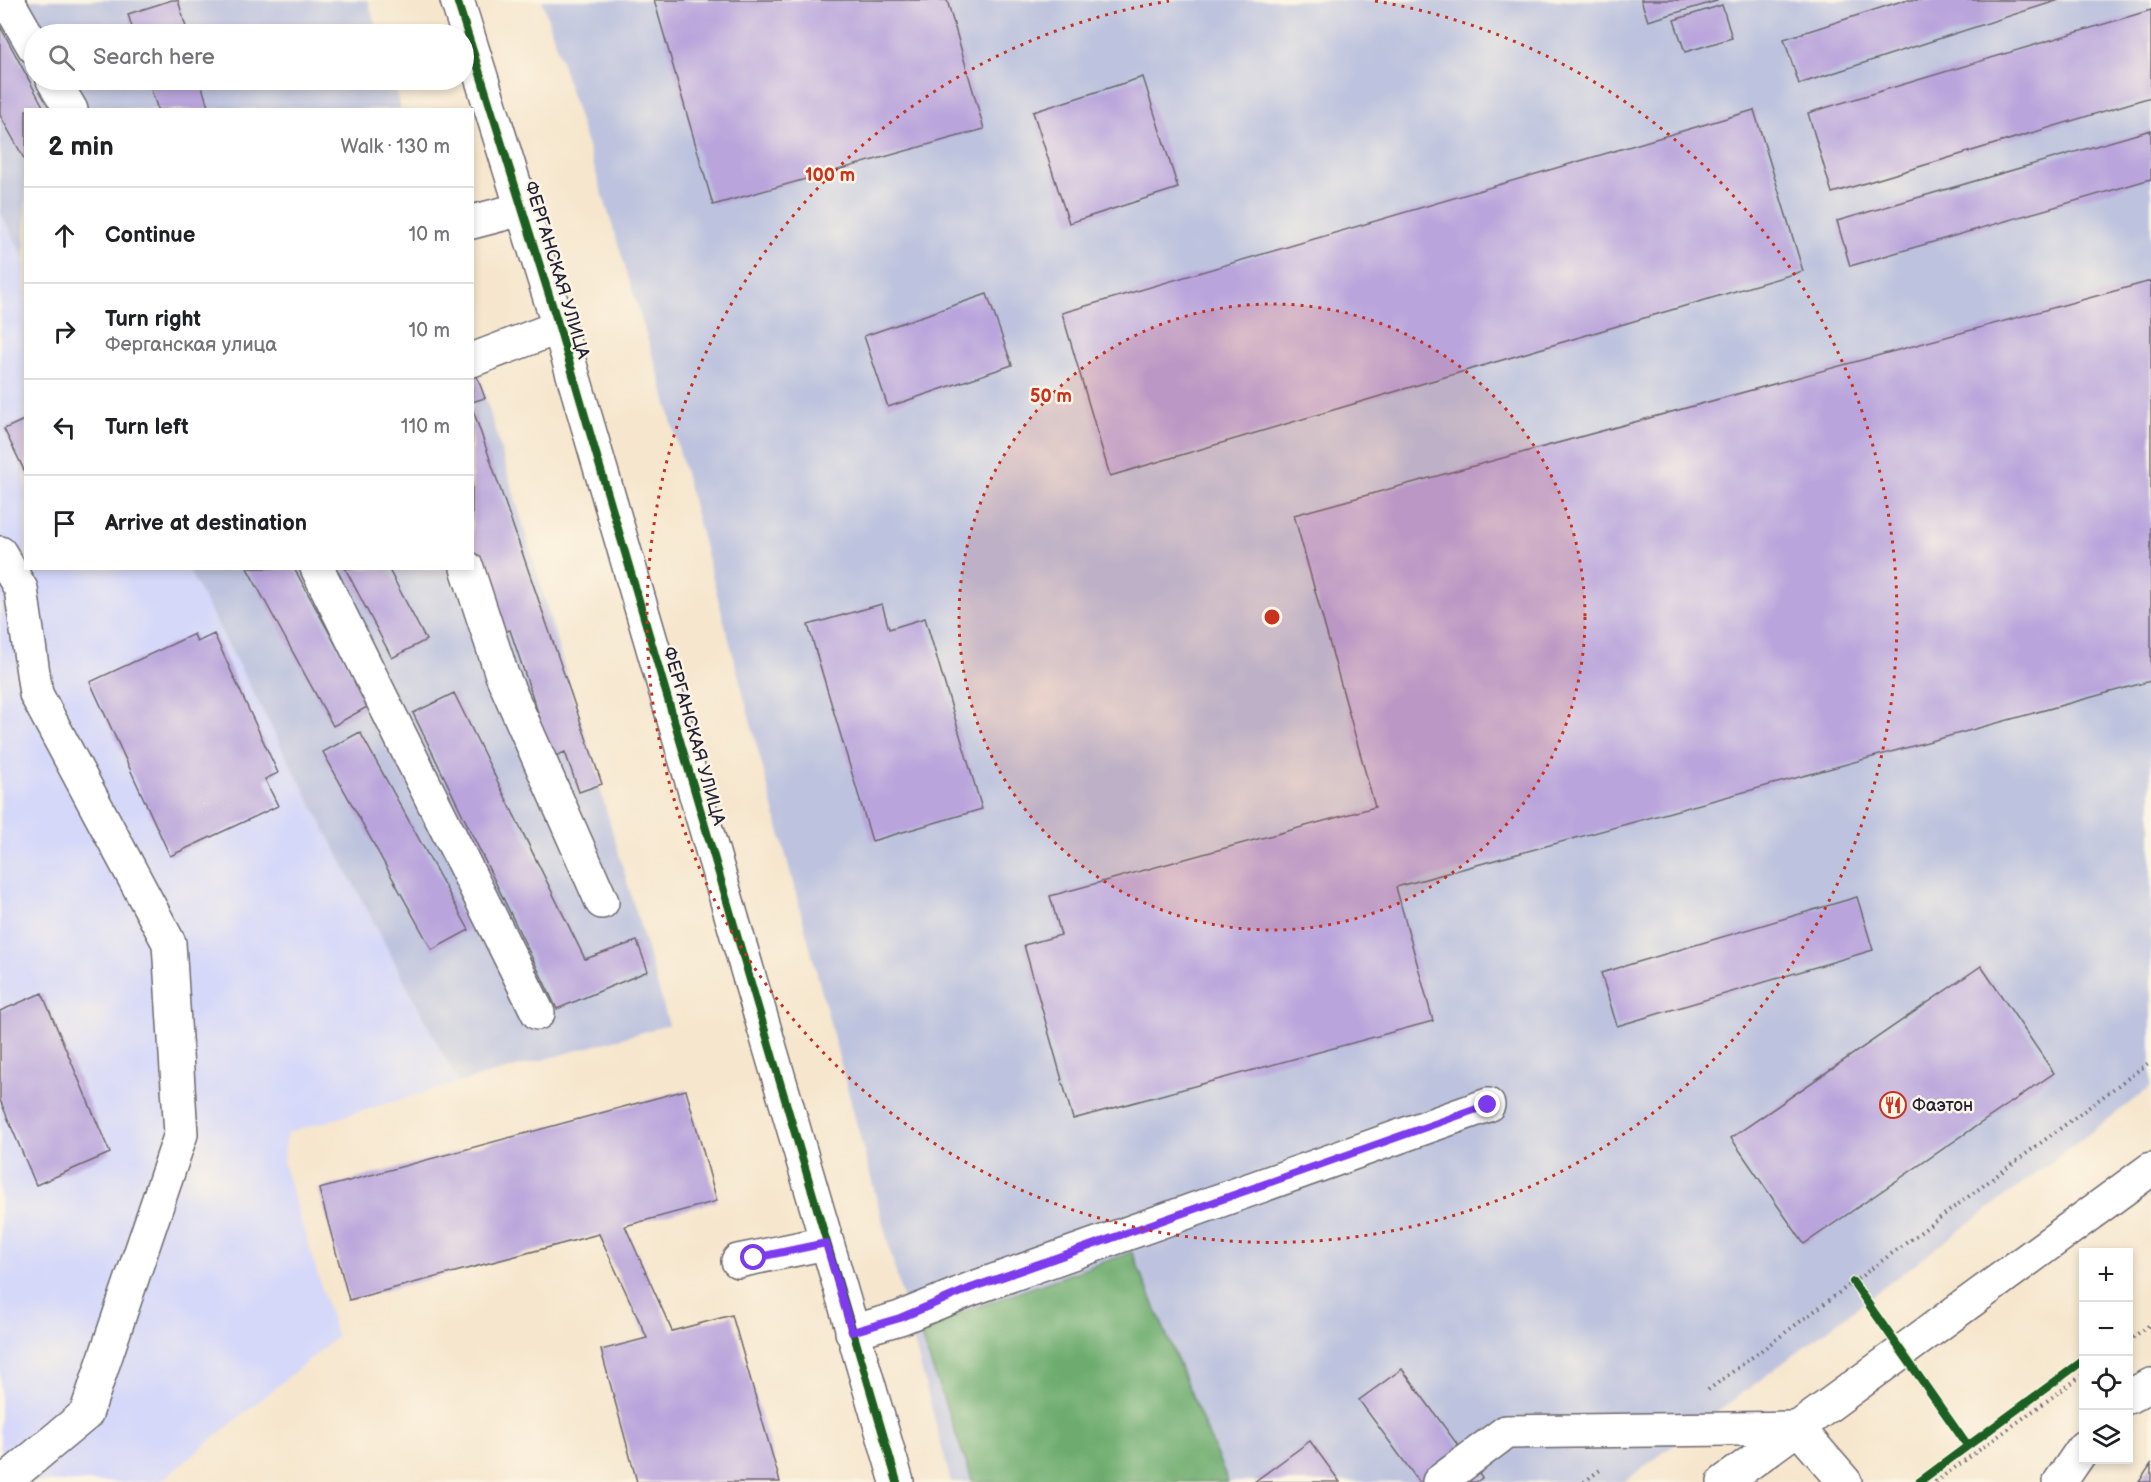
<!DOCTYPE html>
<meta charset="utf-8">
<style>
body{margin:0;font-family:"Balsamiq Sans",sans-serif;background:#f6f6f6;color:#202124}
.controls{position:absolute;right:18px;bottom:18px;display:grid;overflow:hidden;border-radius:0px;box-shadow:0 3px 9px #0003}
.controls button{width:54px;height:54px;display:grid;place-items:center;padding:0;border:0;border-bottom:2px solid #e0e0e0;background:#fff;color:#202124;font:30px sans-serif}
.stop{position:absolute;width:18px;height:18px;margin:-14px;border:4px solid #7c3aed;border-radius:50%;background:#fff}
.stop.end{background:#7c3aed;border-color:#fff;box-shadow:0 2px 6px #0008}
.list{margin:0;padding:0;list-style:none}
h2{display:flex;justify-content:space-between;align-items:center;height:78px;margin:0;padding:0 24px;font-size:26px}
h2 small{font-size:20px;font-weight:400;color:#757577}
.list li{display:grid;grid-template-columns:39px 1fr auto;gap:18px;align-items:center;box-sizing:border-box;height:96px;padding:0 24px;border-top:2px solid #e0e0e0}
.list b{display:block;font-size:22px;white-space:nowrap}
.list p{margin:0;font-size:20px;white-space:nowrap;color:#757577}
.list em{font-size:20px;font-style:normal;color:#757577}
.icon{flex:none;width:33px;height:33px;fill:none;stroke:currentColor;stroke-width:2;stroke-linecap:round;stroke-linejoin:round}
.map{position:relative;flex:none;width:2151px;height:1482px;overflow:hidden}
.search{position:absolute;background:#fff;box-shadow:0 3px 9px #0003;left:24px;top:24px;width:450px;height:66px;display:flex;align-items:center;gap:15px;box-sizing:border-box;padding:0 21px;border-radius:33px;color:#757577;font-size:22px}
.panel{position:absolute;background:#fff;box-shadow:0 3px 9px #0003;left:24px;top:108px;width:450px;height:462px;border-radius:0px}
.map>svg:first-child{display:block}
.built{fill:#d5d8f9}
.industrial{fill:#bdc3de}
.forest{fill:#6dac6e;stroke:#486754;stroke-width:1.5}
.building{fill:#b9a5dc}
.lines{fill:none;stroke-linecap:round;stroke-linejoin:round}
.minor-casing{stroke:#6c676e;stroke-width:36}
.major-casing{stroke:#6c676e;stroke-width:36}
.path{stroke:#6c676e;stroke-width:4;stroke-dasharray:1.5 4.5;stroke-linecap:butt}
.minor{stroke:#fff;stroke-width:33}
.major{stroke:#fff;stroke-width:33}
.cycleway-casing{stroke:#fcf5e5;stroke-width:11}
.cycleway{stroke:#1b5e20;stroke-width:8}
.route{stroke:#7c3aed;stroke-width:8}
.ring{fill:none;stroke:#c8321e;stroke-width:3;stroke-dasharray:3 6}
.labels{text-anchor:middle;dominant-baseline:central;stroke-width:5;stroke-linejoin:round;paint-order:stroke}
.street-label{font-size:18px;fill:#22223b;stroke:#fcf5e5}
.poi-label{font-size:18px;fill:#22223b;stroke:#fcf5e5;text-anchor:start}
.centre{fill:#c8321e;stroke:#fcf5e5;stroke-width:3}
.ring-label{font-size:18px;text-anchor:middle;font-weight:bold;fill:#c8321e;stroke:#fcf5e5;stroke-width:5;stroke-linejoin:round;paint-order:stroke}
</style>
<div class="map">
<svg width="2151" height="1482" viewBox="0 0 2151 1482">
<rect width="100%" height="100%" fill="#fcf5e5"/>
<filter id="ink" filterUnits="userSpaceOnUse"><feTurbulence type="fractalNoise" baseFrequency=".0167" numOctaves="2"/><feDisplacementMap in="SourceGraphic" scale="12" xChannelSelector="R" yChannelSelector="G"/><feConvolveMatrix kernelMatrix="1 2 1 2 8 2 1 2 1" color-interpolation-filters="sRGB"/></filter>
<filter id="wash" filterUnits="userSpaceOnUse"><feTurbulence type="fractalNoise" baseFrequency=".008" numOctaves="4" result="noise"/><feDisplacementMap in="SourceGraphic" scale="24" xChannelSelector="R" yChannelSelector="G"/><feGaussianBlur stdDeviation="1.35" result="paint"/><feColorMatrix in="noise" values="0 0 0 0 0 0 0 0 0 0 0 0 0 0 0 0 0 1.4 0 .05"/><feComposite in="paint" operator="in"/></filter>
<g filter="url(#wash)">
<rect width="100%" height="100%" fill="#f6e6cd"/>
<!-- built -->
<path class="built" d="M 0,211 L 25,260 L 26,568 L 188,569 L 458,1083 L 287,1133 L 283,1163 L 337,1337 L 160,1482 L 0,1482 Z"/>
<!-- industrial -->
<path class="industrial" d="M 0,0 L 368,0 L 378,34 L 34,34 L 34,80 L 392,80 L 401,109 L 26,110 L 25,260 L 0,211 Z
M 542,0 L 2151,0 L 2151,1087 L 1624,1482 L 951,1482 L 661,382 Z
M 473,354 L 669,1025 L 458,1083 L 188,569 L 472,568 Z"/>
<!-- forest -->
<path class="forest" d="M 1132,1252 L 1228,1482 L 973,1482 L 918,1328 Z"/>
<g id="blocks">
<!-- building -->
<path class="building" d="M 172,0 L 178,0 L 188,34 L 134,34 L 128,14 Z
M 654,0 L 947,0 L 984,129 L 713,205 Z
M 1641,0 L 1717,0 L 1717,1 L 1648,21 Z
M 1905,0 L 2059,0 L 1799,84 L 1784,39 Z
M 1722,5 L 1732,38 L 1685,52 L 1674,20 Z
M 2151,10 L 2151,97 L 1832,193 L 1808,113 Z
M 0,26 L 45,110 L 26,110 L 26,162 L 0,115 Z
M 1143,77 L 1178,188 L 1069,223 L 1033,112 Z
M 148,80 L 200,80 L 209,110 L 158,110 Z
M 1754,110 L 1803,271 L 1110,476 L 1062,313 Z
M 2151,130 L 2151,179 L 1850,266 L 1837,221 Z
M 2151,281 L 2151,681 L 1396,887 L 1433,1021 L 1073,1119 L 1024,945 L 1061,935 L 1050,896 L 1375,807 L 1294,515 Z
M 987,294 L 1012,365 L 888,407 L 864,336 Z
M 472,363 L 485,398 L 472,402 Z
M 472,407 L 602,784 L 579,792 L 565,752 L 553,757 L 510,630 L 501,633 L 472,549 Z
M 26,419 L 26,474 L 4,429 Z
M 247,568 L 294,568 L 369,706 L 333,726 Z
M 345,568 L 388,568 L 426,640 L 392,658 Z
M 882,604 L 889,629 L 925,618 L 982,809 L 872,841 L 808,625 Z
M 194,634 L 197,642 L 214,634 L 278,773 L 265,779 L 278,806 L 170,856 L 90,682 Z
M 454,693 L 585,959 L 637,941 L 648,971 L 557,1009 L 413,713 Z
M 360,732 L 469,930 L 432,950 L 323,752 Z
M 1857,897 L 1873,950 L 1617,1026 L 1601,973 Z
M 1981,966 L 2054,1073 L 1804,1244 L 1731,1138 Z
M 42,993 L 110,1153 L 36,1185 L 0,1100 L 0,1011 Z
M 686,1090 L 717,1201 L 625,1226 L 672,1331 L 732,1315 L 780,1482 L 637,1482 L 601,1350 L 647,1338 L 599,1234 L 349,1300 L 319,1189 Z
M 1402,1369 L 1482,1478 L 1476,1482 L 1419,1482 L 1359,1400 Z
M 1310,1441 L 1340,1482 L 1254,1482 Z
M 2151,1464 L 2151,1482 L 2139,1482 Z"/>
</g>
</g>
<g filter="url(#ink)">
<use href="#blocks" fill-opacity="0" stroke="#6c676e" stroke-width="1.5"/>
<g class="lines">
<defs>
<path id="minor" d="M 7,0 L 34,47
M 457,0 L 559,327 L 897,1482
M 53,80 L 71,110
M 472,222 L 522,209
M 472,360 L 559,327
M 0,553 L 21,589 L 36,694 L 169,943 L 181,1134 L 86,1414 L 4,1482
M 317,568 L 538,1013
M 467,568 L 502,675 L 602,902
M 738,1261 L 826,1243
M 852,1332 L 900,1318 L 971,1289 L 1488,1105
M 2128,1397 L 2151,1385
M 1439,1482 L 1506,1432 L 1798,1428 L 1845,1482
M 2060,1482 L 2084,1447"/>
<path id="major" d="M 1724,1482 L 2151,1169"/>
</defs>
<!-- minor casing -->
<use href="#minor" class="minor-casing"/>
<!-- major casing -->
<use href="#major" class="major-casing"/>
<!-- path -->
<path class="path" d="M 2128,1341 L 2151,1324
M 1708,1390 L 2151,1061
M 1584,1482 L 1600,1470
M 1935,1482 L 2084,1374"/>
<!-- minor -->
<use href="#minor" class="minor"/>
<!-- major -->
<use href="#major" class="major"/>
<defs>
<path id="cycleway" d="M 457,0 L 559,327 L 897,1482
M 1853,1282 L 1967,1445
M 1919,1482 L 2084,1360"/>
</defs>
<!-- cycleway casing -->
<use href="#cycleway" class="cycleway-casing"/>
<!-- cycleway -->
<use href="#cycleway" class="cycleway"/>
</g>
</g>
<g class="lines" filter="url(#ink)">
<!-- route -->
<path class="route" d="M 754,1258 L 826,1243 L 852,1332 L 900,1318 L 971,1288 L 1488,1105"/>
</g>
<!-- distance rings -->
<circle cx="1272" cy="617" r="313" fill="#c8321e" fill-opacity=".12"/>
<g class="ring">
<circle cx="1272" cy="617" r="313"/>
<path d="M1375 1A625 625 0 1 1 1169 1"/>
</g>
<!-- icons -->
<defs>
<symbol id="restaurant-ring" viewBox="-11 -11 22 22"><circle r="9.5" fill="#fcf5e5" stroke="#c8321e" stroke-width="1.5"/><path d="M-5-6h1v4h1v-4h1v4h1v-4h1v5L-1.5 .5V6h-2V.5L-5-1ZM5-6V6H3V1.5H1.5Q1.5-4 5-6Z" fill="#c8321e"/></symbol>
</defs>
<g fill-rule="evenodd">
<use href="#restaurant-ring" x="1878" y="1090" width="30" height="30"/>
</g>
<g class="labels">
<!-- street labels -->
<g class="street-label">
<text transform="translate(557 270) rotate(73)">ФЕРГАНСКАЯ УЛИЦА</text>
<text transform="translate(694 736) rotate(74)">ФЕРГАНСКАЯ УЛИЦА</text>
</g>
<!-- poi labels -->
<g class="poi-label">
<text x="1912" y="1105">Фаэтон</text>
</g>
</g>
<circle cx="1272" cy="617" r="9" class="centre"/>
<g class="ring-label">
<text x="830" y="181">100 m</text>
<text x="1051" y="402">50 m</text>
</g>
</svg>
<div class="controls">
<button>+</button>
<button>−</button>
<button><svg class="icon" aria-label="locate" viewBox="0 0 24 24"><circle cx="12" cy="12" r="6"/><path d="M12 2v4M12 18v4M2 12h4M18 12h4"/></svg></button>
<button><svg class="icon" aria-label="layers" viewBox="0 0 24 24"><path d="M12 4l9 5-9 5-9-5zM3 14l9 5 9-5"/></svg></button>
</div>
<div class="stop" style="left:754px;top:1258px"></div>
<div class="stop end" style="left:1488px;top:1105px"></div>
<div class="search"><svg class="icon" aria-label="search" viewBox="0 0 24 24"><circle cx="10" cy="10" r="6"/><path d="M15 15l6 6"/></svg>Search here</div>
<section class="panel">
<h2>2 min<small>Walk · 130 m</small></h2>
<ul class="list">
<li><svg class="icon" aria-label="ahead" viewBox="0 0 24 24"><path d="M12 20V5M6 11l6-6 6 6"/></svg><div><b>Continue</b></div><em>10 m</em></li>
<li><svg class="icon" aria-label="right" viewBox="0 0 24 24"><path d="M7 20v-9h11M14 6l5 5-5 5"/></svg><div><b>Turn right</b><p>Ферганская улица</p></div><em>10 m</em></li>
<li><svg class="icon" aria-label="left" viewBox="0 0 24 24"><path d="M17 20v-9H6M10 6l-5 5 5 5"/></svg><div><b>Turn left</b></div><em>110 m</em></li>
<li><svg class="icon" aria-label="arrive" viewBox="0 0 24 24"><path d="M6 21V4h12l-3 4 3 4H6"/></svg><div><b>Arrive at destination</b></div></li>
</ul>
</section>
</div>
